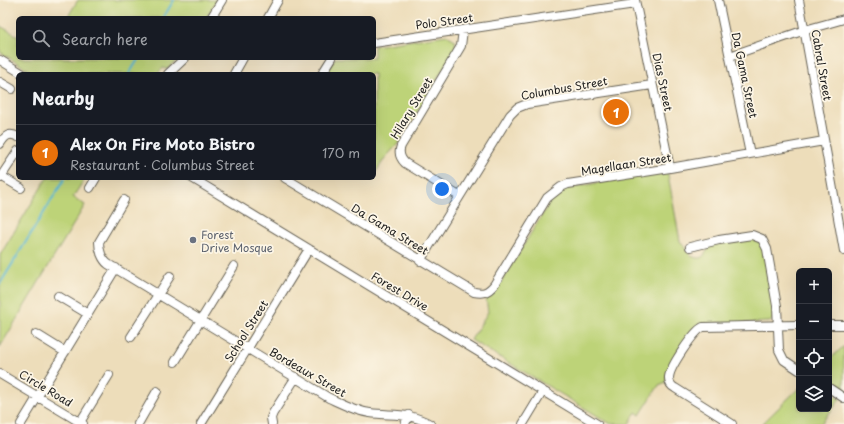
<!DOCTYPE html>
<meta charset="utf-8">
<style>
body{margin:0;font-family:"Playpen Sans",sans-serif;background:#242831;color:#f1f3f6}
.controls{position:absolute;right:12px;bottom:12px;display:grid;overflow:hidden;border-radius:6px;box-shadow:0 4px 16px #0002}
.controls button{width:36px;height:36px;display:grid;place-items:center;padding:0;border:0;border-bottom:1px solid #363941;background:#171b24;color:#f1f3f6;font:20px sans-serif}
.you{position:absolute;left:442px;top:189px;width:14px;height:14px;margin:-10px;border:3px solid #fff;border-radius:50%;background:#1a73e8;box-shadow:0 0 0 6px #1a73e833}
.badge{display:grid;place-items:center;width:26px;height:26px;border-radius:50%;background:#d690ce;color:#fff;font-size:13px;font-weight:700}
.pin{position:absolute;translate:-50% -50%;border:2px solid #fff;box-shadow:0 1px 4px #0006}
.list{margin:0;padding:0;list-style:none}
h2{display:flex;justify-content:space-between;align-items:center;height:52px;margin:0;padding:0 16px;font-size:17px}
h2 small{font-size:13px;font-weight:400;color:#9ea1a6}
.list li{display:grid;grid-template-columns:26px 1fr auto;gap:12px;align-items:center;box-sizing:border-box;height:56px;padding:0 16px;border-top:1px solid #363941}
.list b{display:block;font-size:15px;white-space:nowrap}
.list p{margin:0;font-size:13px;white-space:nowrap;color:#9ea1a6}
.list em{font-size:13px;font-style:normal;color:#9ea1a6}
.icon{flex:none;width:22px;height:22px;fill:none;stroke:currentColor;stroke-width:2;stroke-linecap:round;stroke-linejoin:round}
.map{position:relative;flex:none;width:844px;height:424px;overflow:hidden}
.search{position:absolute;background:#171b24;box-shadow:0 4px 16px #0002;left:16px;top:16px;width:360px;height:44px;display:flex;align-items:center;gap:10px;box-sizing:border-box;padding:0 14px;border-radius:6px;color:#9ea1a6;font-size:15px}
.panel{position:absolute;background:#171b24;box-shadow:0 4px 16px #0002;left:16px;top:72px;width:360px;height:108px;border-radius:6px}
.map>svg:first-child{display:block}
.green{fill:#bdd378;stroke:#6c784a}
.lines{fill:none;stroke-linecap:round;stroke-linejoin:round}
.stream{stroke:#58b8d7;stroke-width:2}
.minor-casing{stroke:#656053;stroke-width:10}
.minor{stroke:#fff;stroke-width:8}
.worship-dot{fill:#6b7280;stroke:#fcf5e5;stroke-width:1.5}
.labels{text-anchor:middle;dominant-baseline:central;stroke-width:3.5;stroke-linejoin:round;paint-order:stroke}
.street-label{font-size:11px;fill:#1c1c1c;stroke:#fcf5e5}
.worship-label{font-size:11px;fill:#5b616d;stroke:#fcf5e5;text-anchor:start}
</style>
<div class="map">
<svg width="844" height="424" viewBox="0 0 844 424">
<rect width="100%" height="100%" fill="#fcf5e5"/>
<filter id="ink" filterUnits="userSpaceOnUse"><feTurbulence type="fractalNoise" baseFrequency=".025" numOctaves="2"/><feDisplacementMap in="SourceGraphic" scale="8" xChannelSelector="R" yChannelSelector="G"/><feConvolveMatrix kernelMatrix="1 2 1 2 8 2 1 2 1" color-interpolation-filters="sRGB"/></filter>
<filter id="wash" filterUnits="userSpaceOnUse"><feTurbulence type="fractalNoise" baseFrequency=".012" numOctaves="4" result="noise"/><feDisplacementMap in="SourceGraphic" scale="16" xChannelSelector="R" yChannelSelector="G"/><feGaussianBlur stdDeviation="0.9" result="paint"/><feColorMatrix in="noise" values="0 0 0 0 0 0 0 0 0 0 0 0 0 0 0 0 0 1.4 0 .05"/><feComposite in="paint" operator="in"/></filter>
<g filter="url(#wash)">
<rect width="100%" height="100%" fill="#edddba"/>
<!-- green -->
<path class="green" d="M 78,0 L 217,0 L 206,18 L 67,18 Z
M 0,26 L 18,36 L 18,58 L 179,58 L 167,69 L 163,68 L 157,74 L 35,74 L 0,52 Z
M 447,35 L 455,40 L 456,48 L 397,145 L 385,158 L 374,175 L 374,74 L 326,74 L 335,58 L 374,58 L 374,46 Z
M 667,169 L 680,241 C 685,246 688,257 697,258 C 705,259 706,250 711,246 C 715,244 746,237 751,238 C 755,239 759,242 762,243 L 775,313 L 773,319 L 770,322 L 699,325 C 690,330 671,362 667,372 C 666,375 666,379 666,382 L 659,385 L 640,415 L 636,412 L 629,424 L 611,424 L 471,340 L 488,312 L 486,298 L 495,292 L 553,197 L 566,189 Z
M 47,178 L 85,178 L 73,197 L 85,205 L 0,347 L 0,255 Z
M 844,346 L 844,394 L 829,385 L 829,360 Z
M 799,388 L 799,409 L 829,409 L 829,392 L 840,399 L 821,424 L 762,424 Z"/>
<g class="lines">
<!-- stream -->
<path class="stream" d="M 163,18 L 174,0
M 129,74 L 139,58
M 0,284 L 65,178"/>
</g>
</g>
<g filter="url(#ink)">
<g class="lines">
<defs>
<path id="minor" d="M 635,0 L 670,168
M 718,0 L 750,154
M 799,0 L 844,251
M 211,18 L 222,0
M 268,18 L 278,0
M 374,43 L 635,4
M 730,56 L 805,30 L 844,19
M 0,60 L 23,74
M 168,74 L 185,58
M 234,74 L 243,58
M 322,74 L 332,58
M 0,82 L 12,89
M 0,144 C 5,136 9,132 18,137
M 1,176 L 21,188
M 0,178 L 18,151
M 192,178 L 597,424
M 285,178 L 474,292 C 484,294 488,292 494,285 L 547,198 L 561,187 L 568,184 L 670,168 L 824,141
M 90,188 L 96,178
M 459,196 L 405,163 C 400,158 398,153 401,146 L 461,46 L 463,30
M 124,200 L 99,242 C 99,250 102,259 108,264 L 329,398 C 342,404 355,411 370,413 C 392,416 409,412 430,424
M 690,247 L 719,240 L 752,235 L 762,239 L 767,249 L 777,306 L 779,350 L 784,360 L 799,370
M 420,261 L 510,115 L 517,108 L 527,104 L 652,85
M 58,296 L 88,314
M 829,325 L 844,325
M 36,334 L 65,352
M 131,337 L 170,276
M 175,362 L 234,266
M 0,374 L 83,424
M 829,388 L 844,398
M 21,424 L 116,268
M 79,424 L 109,375
M 138,424 L 157,391
M 201,424 L 309,249
M 272,424 L 271,418 L 273,413 L 296,377
M 405,424 L 409,415
M 523,424 L 543,391
M 732,424 L 675,388 C 671,386 669,382 669,378 C 669,368 694,331 703,327 L 799,325"/>
</defs>
<!-- minor casing -->
<use href="#minor" class="minor-casing"/>
<!-- minor -->
<use href="#minor" class="minor"/>
</g>
</g>
<!-- markers -->
<circle class="worship-dot" cx="193" cy="240" r="4"/>
<g class="labels">
<!-- street labels -->
<g class="street-label">
<text transform="translate(444 21) rotate(-8)">Polo Street</text>
<text transform="translate(822 65) rotate(80)">Cabral Street</text>
<text transform="translate(745 75) rotate(78)">Da Gama Street</text>
<text transform="translate(663 82) rotate(78)">Dias Street</text>
<text transform="translate(564 88) rotate(-10)">Columbus Street</text>
<text transform="translate(411 108) rotate(-59)">Hilary Street</text>
<text transform="translate(626 164) rotate(-9)">Magellaan Street</text>
<text transform="translate(390 229) rotate(31)">Da Gama Street</text>
<text transform="translate(400 291) rotate(31)">Forest Drive</text>
<text transform="translate(246 331) rotate(-58)">School Street</text>
<text transform="translate(308 372) rotate(30)">Bordeaux Street</text>
<text transform="translate(46 388) rotate(31)">Circle Road</text>
</g>
<!-- worship labels -->
<g class="worship-label">
<text x="201" y="234">Forest<tspan x="201" dy="13">Drive Mosque</tspan></text>
</g>
</g>
</svg>
<div class="controls">
<button>+</button>
<button>−</button>
<button><svg class="icon" aria-label="locate" viewBox="0 0 24 24"><circle cx="12" cy="12" r="6"/><path d="M12 2v4M12 18v4M2 12h4M18 12h4"/></svg></button>
<button><svg class="icon" aria-label="layers" viewBox="0 0 24 24"><path d="M12 4l9 5-9 5-9-5zM3 14l9 5 9-5"/></svg></button>
</div>
<div class="you"></div>
<div class="pin badge" style="left:616px;top:112px;background:#e8710a">1</div>
<div class="search"><svg class="icon" aria-label="search" viewBox="0 0 24 24"><circle cx="10" cy="10" r="6"/><path d="M15 15l6 6"/></svg>Search here</div>
<section class="panel">
<h2>Nearby<small></small></h2>
<ul class="list">
<li><span class="badge" style="background:#e8710a">1</span><div><b>Alex On Fire Moto Bistro</b><p>Restaurant · Columbus Street</p></div><em>170 m</em></li>
</ul>
</section>
</div>
